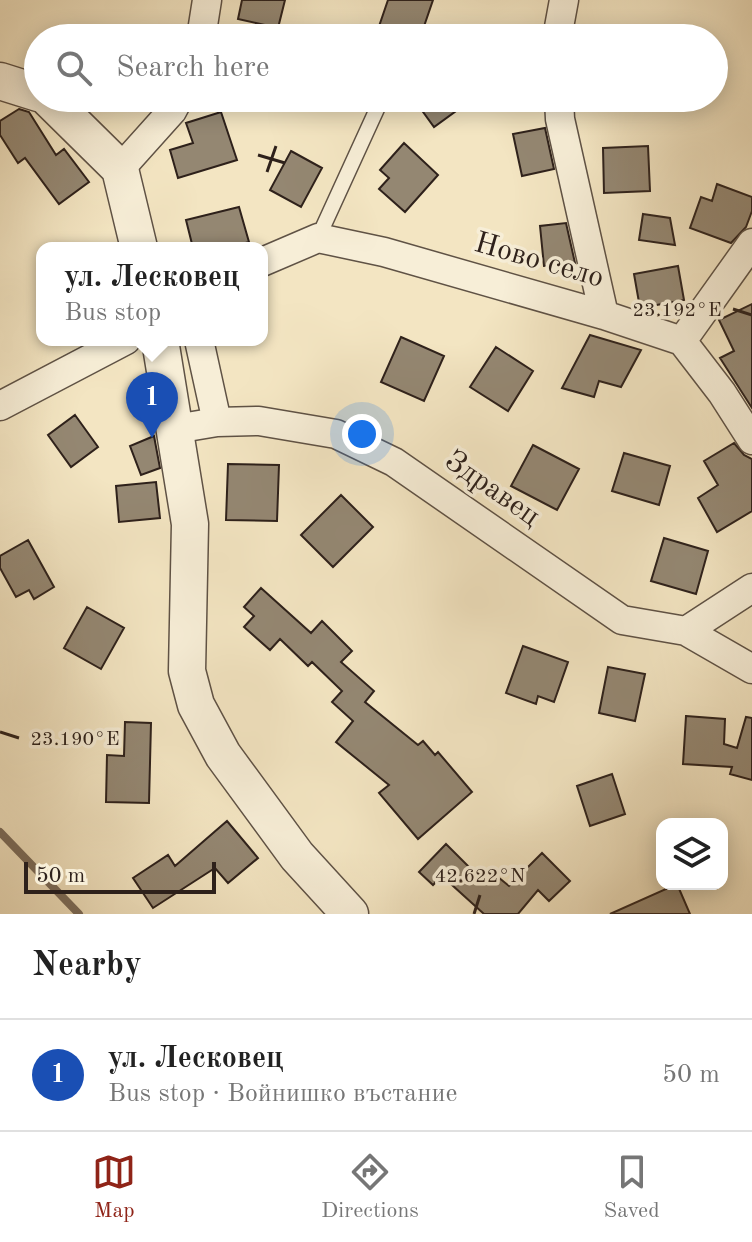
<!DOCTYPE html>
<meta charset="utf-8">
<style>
body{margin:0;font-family:"Old Standard TT",serif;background:#f6f6f6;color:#222}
.controls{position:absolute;right:24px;bottom:24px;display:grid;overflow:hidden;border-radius:16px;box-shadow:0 4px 20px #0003}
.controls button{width:72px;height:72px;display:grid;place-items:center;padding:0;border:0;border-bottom:2px solid #e0e0e0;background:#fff;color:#222;font:40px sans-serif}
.scale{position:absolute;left:24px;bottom:20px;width:192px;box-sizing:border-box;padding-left:8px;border:4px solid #2e211b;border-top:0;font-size:22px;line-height:28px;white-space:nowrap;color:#2e211b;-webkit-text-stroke:6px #f7eed7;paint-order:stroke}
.you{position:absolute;left:362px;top:434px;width:28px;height:28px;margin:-20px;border:6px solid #fff;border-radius:50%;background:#1a73e8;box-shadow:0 0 0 12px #1a73e833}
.badge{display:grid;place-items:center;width:52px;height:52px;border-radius:50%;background:#8f2418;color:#fff;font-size:26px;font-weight:700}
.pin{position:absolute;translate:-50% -66px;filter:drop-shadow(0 2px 4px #0008)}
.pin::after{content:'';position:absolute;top:42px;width:28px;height:24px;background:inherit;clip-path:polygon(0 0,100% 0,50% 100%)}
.popup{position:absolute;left:36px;top:242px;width:232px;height:104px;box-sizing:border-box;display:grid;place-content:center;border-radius:16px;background:#fff;filter:drop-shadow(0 2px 6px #0005);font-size:26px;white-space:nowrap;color:#767676}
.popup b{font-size:30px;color:#222}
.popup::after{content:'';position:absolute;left:50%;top:100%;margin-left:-16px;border:16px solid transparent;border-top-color:#fff}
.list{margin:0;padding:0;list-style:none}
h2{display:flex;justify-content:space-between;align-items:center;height:104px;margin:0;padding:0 32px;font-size:34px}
h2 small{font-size:26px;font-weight:400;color:#767676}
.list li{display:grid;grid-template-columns:52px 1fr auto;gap:24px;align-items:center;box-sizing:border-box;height:112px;padding:0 32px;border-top:2px solid #e0e0e0}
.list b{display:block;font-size:30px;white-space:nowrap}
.list p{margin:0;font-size:26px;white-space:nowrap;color:#767676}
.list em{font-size:26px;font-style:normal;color:#767676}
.icon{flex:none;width:44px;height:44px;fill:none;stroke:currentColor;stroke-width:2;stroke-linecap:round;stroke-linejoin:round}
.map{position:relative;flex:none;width:752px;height:914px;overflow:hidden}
.search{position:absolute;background:#fff;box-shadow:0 4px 20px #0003;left:24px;right:24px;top:24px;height:88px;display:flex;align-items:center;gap:20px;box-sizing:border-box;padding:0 28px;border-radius:44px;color:#767676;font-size:30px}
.sheet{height:216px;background:#fff}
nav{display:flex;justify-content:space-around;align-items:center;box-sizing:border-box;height:112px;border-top:2px solid #e0e0e0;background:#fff;font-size:22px;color:#767676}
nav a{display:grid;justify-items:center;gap:4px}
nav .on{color:#8f2418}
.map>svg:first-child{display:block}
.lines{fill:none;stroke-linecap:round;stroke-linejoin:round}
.stream{stroke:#7c6e5d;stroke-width:8}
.building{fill:#948772;stroke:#2e211b;stroke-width:2}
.service-casing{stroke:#5f5245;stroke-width:17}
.minor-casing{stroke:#5f5245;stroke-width:31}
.tertiary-casing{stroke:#5f5245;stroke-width:39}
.service{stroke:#f7eed7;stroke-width:14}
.minor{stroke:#f7eed7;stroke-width:28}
.tertiary{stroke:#f7eed7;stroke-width:36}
.ticks{fill:none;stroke:#2e211b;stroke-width:3}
.labels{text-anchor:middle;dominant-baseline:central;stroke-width:7;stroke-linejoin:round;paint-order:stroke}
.street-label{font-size:30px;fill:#2e211b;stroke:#f7eed7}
.ticks-label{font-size:20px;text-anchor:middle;fill:#2e211b;stroke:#f7eed7;stroke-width:7;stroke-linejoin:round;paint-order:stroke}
</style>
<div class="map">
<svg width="752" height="914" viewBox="0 0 752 914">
<rect width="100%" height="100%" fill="#f3e5c2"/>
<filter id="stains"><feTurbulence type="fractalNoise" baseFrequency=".0025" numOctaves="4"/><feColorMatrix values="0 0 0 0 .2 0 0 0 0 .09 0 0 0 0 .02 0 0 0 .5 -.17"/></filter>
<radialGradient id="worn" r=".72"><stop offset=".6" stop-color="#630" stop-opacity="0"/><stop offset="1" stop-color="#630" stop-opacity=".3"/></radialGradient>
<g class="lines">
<!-- stream -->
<path class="stream" d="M 0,832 L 79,914"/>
</g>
<!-- building -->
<path class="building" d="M 242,0 L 285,0 L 278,28 L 238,19 Z
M 388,0 L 433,0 L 420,38 L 375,38 Z
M 413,98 L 474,98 L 434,127 Z
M 19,109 L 29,112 L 56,155 L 64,149 L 89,182 L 59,204 L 25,158 L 18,163 L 0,135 L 0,121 Z
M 221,112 L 237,160 L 178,178 L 170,150 L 193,143 L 186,123 Z
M 545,128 L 554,169 L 522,176 L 513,134 Z
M 404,143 L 438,175 L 405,212 L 379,189 L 389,178 L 380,170 Z
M 648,146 L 650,191 L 604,193 L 603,148 Z
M 291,151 L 322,168 L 301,207 L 270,190 Z
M 717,184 L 752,197 L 752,211 L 746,227 L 731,243 L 690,228 L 701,197 L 712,201 Z
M 239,207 L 249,242 L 228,248 L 193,248 L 186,220 Z
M 643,214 L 670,218 L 675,245 L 639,240 Z
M 566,223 L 575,263 L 544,266 L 540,226 Z
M 678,266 L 684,300 L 640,308 L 634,274 Z
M 752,304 L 752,408 L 720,358 L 734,351 L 719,320 Z
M 590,335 L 641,350 L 621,387 L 599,381 L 594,397 L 562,388 Z
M 401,337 L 444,356 L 424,401 L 381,382 Z
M 496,347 L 533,371 L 508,411 L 470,387 Z
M 75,415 L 98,447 L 71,467 L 48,435 Z
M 154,436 L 160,468 L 141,475 L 130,446 Z
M 734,443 L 744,455 L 752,459 L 752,511 L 717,532 L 698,498 L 718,485 L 704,461 Z
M 533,445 L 579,469 L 557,510 L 511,486 Z
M 624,453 L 670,466 L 659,505 L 612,491 Z
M 228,464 L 279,465 L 277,521 L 226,520 Z
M 156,482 L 160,518 L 119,522 L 116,486 Z
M 341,495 L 373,527 L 333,567 L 301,535 Z
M 664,538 L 708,551 L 696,594 L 651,581 Z
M 28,540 L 54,587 L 34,599 L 29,590 L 16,597 L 0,568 L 0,556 Z
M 261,588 L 311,633 L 322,621 L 352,651 L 341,662 L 374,691 L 365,702 L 418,745 L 423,741 L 435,755 L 438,752 L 472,792 L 418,839 L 379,793 L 389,785 L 336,742 L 353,721 L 332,702 L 342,691 L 312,662 L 308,666 L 280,639 L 270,650 L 244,627 L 254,616 L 244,607 Z
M 87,607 L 124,628 L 101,669 L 64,648 Z
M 523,646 L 568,662 L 554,702 L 538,696 L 536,704 L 506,693 Z
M 608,667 L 645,674 L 635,721 L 599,713 Z
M 686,716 L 725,719 L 724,744 L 737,748 L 746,717 L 752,718 L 752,780 L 730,774 L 732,767 L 683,764 Z
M 125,722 L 151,723 L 149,803 L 106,802 L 107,755 L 124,756 Z
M 612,774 L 625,814 L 590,826 L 577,786 Z
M 227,821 L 258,858 L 228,883 L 215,868 L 153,908 L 133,878 L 168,855 L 175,866 Z
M 446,844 L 485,883 L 493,873 L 509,886 L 542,853 L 570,881 L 549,901 L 538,890 L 518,914 L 484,914 L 442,876 L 433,885 L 419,872 Z
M 677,884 L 690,914 L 610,914 Z"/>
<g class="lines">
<defs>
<path id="service" d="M 318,238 L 382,98"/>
<path id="minor" d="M 201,38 L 207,0
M 557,38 L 564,0
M 559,98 L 560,119 L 604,315
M 120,169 L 172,111 L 179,98
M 262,262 L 318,238 L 384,252 L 604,315 L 682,341 L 722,393 L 752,440
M 199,340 L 217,422
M 682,341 L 752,243
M 0,406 L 126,340
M 175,429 L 217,422 L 259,421 L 336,434 L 394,462 L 622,620 L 686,631 L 752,669
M 686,631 L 752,588"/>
<path id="tertiary" d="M 0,81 L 38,93
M 48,98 L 120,169 L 139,248
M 160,340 L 190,524 L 187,671 L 196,705 L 223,755 L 297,856 L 350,914"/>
</defs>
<!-- service casing -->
<use href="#service" class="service-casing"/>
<!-- minor casing -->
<use href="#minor" class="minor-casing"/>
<!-- tertiary casing -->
<use href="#tertiary" class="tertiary-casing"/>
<!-- service -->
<use href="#service" class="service"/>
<!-- minor -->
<use href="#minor" class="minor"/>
<!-- tertiary -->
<use href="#tertiary" class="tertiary"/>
</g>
<!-- ticks -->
<path class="ticks" d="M 258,155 L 285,163M 267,172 L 276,146M 733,309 L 752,315M 0,732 L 19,738M 474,914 L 480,895"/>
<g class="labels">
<!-- street labels -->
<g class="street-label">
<text transform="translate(539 261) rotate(16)">Ново село</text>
<text transform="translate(492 489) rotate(35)">Здравец</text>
</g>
</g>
<g class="ticks-label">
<text x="677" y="316">23.192°E</text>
<text x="75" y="745">23.190°E</text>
<text x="480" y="882">42.622°N</text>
</g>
<rect width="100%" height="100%" filter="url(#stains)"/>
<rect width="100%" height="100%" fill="url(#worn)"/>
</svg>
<div class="controls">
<button><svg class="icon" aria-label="layers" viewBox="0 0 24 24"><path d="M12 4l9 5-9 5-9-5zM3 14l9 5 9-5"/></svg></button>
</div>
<div class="scale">50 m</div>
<div class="you"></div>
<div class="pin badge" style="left:152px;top:438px;background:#1a4fb4">1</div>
<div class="popup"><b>ул. Лесковец</b>Bus stop</div>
<div class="search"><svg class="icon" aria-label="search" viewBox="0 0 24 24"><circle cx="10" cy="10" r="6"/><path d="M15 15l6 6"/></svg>Search here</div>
</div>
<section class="sheet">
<h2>Nearby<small></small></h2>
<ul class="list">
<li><span class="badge" style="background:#1a4fb4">1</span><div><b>ул. Лесковец</b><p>Bus stop · Войнишко въстание</p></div><em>50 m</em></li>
</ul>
</section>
<nav>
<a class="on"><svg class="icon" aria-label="map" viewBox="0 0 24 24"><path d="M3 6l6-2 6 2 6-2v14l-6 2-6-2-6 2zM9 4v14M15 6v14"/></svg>Map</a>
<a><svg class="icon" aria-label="directions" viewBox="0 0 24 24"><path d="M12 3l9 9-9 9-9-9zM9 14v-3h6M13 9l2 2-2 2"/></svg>Directions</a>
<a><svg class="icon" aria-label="saved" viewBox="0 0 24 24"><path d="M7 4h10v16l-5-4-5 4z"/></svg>Saved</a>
</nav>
